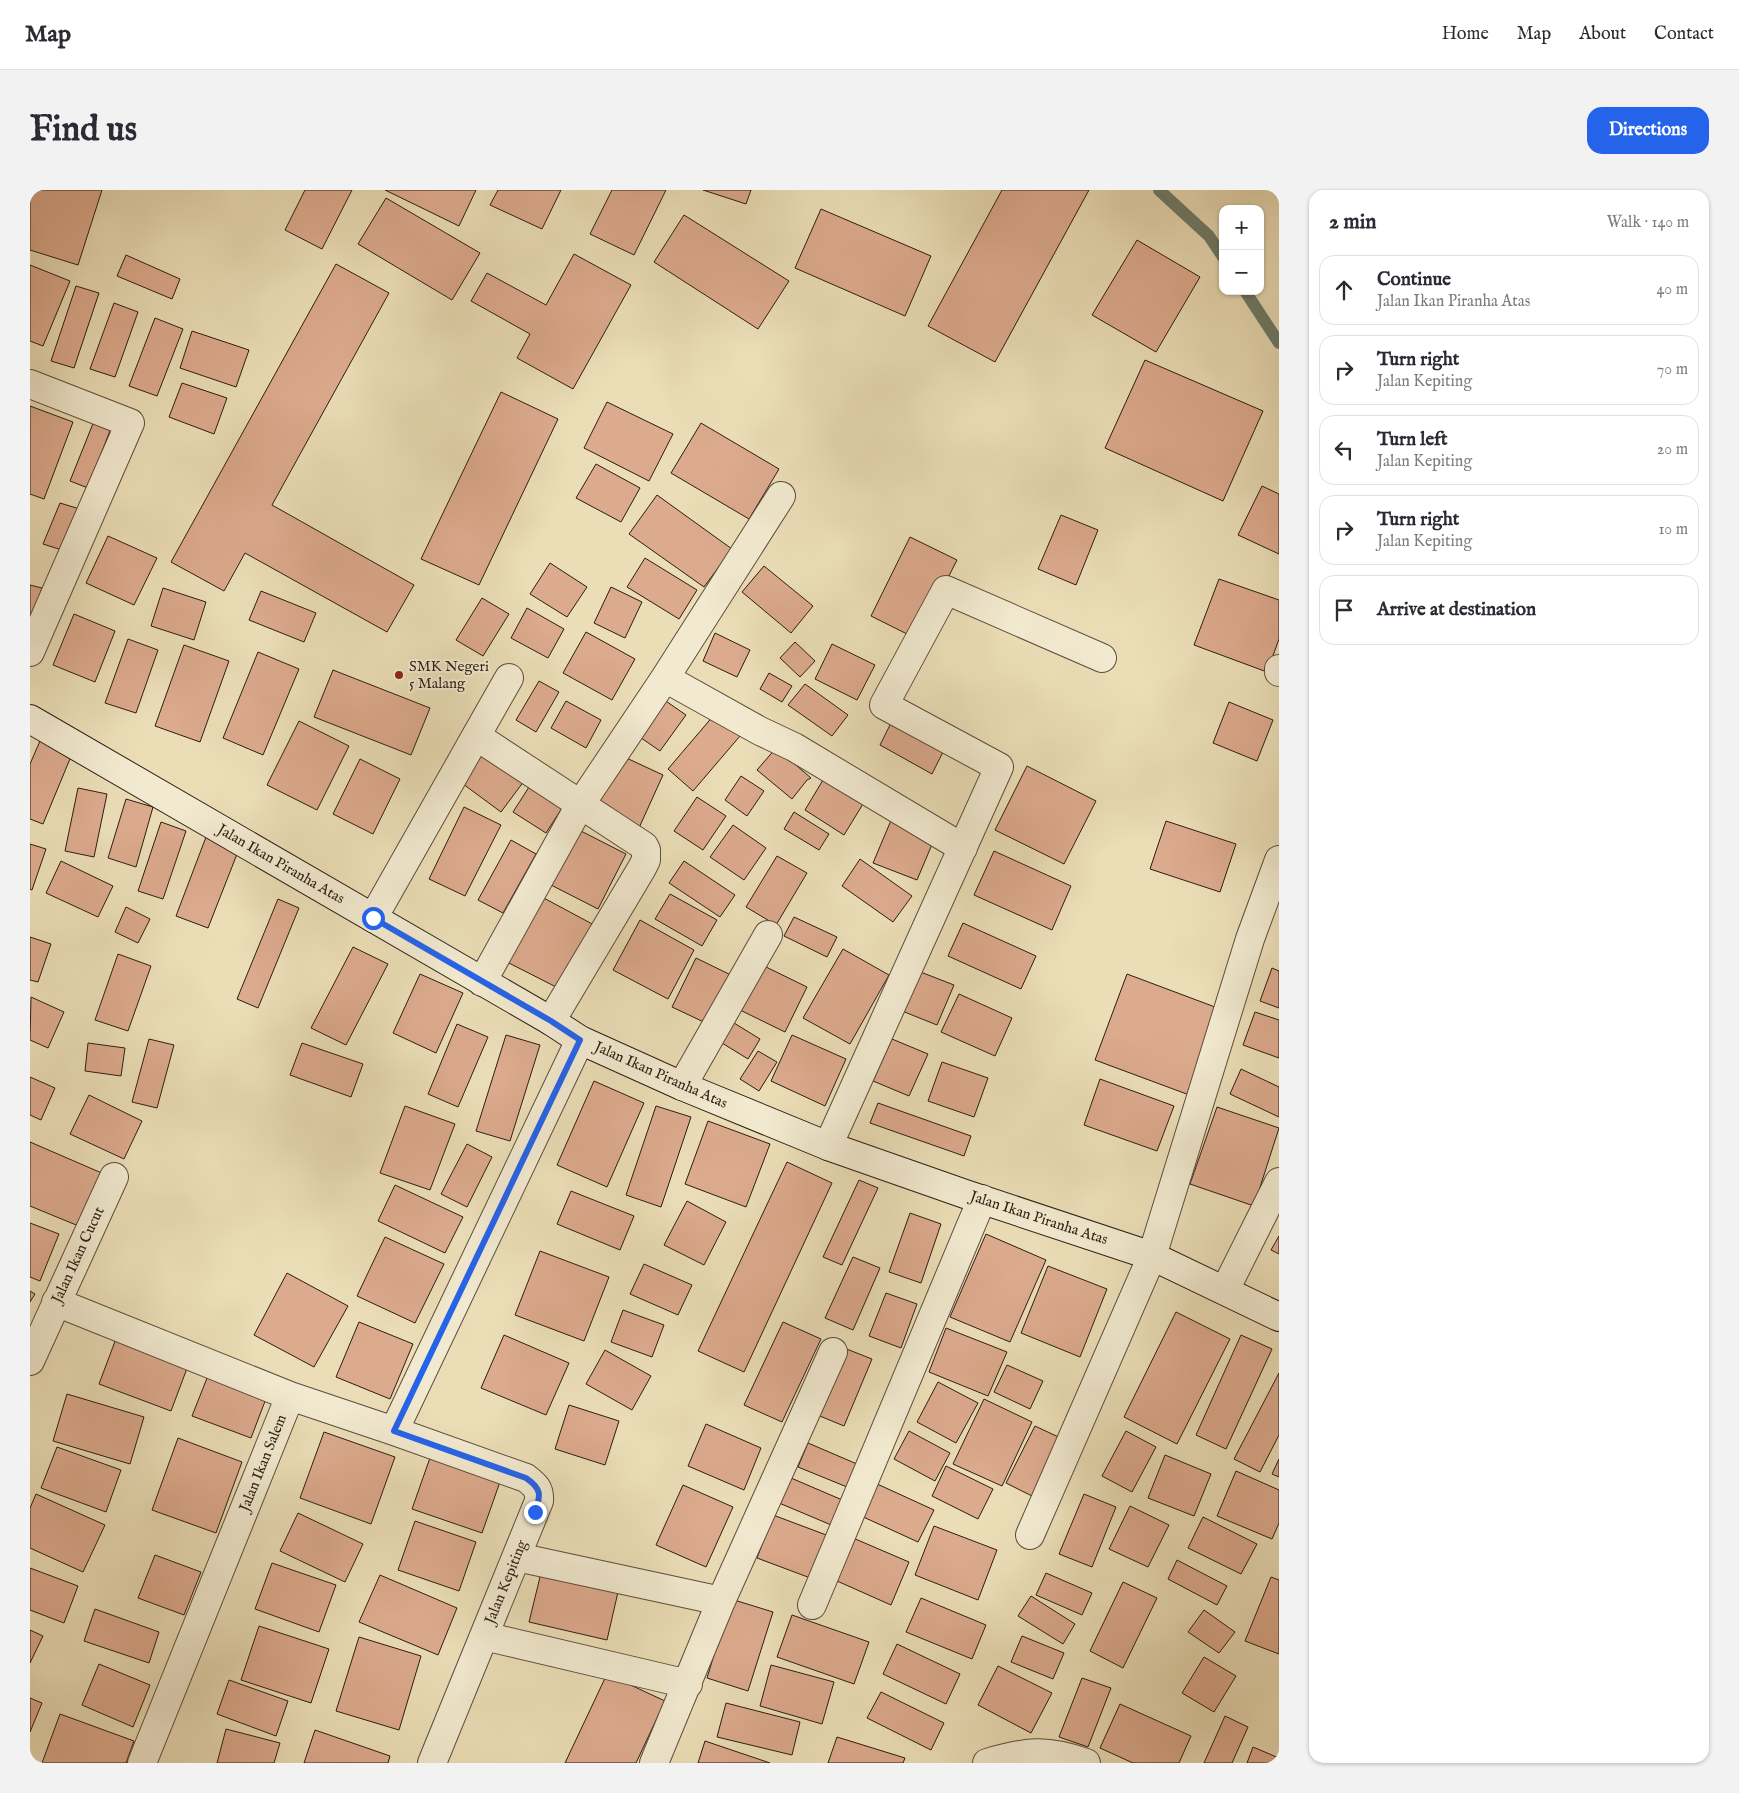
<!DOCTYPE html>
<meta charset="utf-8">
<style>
body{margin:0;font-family:"IM FELL English",serif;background:#f2f2f3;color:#2b2b33}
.controls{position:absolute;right:15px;top:15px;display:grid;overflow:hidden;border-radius:10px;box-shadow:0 1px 4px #0004}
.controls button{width:45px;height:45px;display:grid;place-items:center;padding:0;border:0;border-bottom:1px solid #e1e1e2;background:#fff;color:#2b2b33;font:25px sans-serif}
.stop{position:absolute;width:15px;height:15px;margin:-11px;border:4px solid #2563eb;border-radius:50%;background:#fff}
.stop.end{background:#2563eb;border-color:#fff;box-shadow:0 1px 5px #0008}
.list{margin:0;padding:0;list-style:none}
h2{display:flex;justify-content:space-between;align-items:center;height:65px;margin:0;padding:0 20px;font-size:21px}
h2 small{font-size:16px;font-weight:400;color:#7c7c81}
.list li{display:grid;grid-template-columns:32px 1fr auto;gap:15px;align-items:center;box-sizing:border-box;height:70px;margin:0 10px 10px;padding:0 10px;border:1px solid #e1e1e2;border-radius:15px}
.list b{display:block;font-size:19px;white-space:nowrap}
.list p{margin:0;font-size:16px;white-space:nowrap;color:#7c7c81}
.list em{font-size:16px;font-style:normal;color:#7c7c81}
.icon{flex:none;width:28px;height:28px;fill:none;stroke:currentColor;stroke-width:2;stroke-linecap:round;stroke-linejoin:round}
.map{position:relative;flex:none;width:1249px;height:1573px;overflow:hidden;border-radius:15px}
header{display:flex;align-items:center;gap:30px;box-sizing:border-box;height:70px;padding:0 25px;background:#fff;border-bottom:1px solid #e1e1e2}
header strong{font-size:24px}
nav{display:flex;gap:28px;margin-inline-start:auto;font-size:18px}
.intro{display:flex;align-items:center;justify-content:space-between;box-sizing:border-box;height:120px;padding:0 30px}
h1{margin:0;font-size:35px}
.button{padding:12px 22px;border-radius:15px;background:#2563eb;color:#fff;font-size:18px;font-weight:700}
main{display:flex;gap:30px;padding:0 30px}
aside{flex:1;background:#fff;border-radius:15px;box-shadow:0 1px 4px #0004}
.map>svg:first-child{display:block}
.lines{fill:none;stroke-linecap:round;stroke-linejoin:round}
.stream{stroke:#6e7d6c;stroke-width:12}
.building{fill:#dcaa8d;stroke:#2d1c13}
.street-casing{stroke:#5c4c3c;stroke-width:30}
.secondary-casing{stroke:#2d1c13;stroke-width:30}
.street{stroke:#f2ead0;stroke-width:28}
.secondary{stroke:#f2ead0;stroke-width:28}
.route{stroke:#2563eb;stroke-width:6}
.poi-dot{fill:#8f2418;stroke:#f2ead0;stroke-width:2}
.labels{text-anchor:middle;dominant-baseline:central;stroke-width:4;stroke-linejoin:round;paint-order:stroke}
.poi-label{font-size:15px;fill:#2d1c13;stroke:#f2ead0;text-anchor:start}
.street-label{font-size:15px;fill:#2d1c13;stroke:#f2ead0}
</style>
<header>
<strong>Map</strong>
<nav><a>Home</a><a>Map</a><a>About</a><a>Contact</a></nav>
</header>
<div class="intro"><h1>Find us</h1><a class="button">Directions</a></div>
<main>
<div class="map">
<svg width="1249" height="1573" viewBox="0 0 1249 1573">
<rect width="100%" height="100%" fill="#ebdeb7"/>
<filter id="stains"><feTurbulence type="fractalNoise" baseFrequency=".004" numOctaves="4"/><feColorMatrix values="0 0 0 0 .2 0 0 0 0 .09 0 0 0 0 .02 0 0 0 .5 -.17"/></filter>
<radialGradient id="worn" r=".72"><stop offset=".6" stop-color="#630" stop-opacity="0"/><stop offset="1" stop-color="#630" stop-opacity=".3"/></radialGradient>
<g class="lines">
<!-- stream -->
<path class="stream" d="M 1129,0 L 1179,46 L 1193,67
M 1215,101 L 1249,153"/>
</g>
<!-- building -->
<path class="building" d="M 2,0 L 72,0 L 48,75 L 0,60 L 0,6 Z
M 275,0 L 322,0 L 292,59 L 255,40 Z
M 355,0 L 446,0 L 429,36 Z
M 468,0 L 531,0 L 512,39 L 460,15 Z
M 582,0 L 636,0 L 604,65 L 560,44 Z
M 673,0 L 721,0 L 716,14 Z
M 972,0 L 1059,0 L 965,172 L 898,136 Z
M 356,8 L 450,63 L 422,110 L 328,54 Z
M 791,19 L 901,66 L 875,126 L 765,78 Z
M 654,25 L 759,91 L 728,139 L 624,72 Z
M 1107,50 L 1170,87 L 1126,162 L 1062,125 Z
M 544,64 L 601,95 L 543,199 L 487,168 L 500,144 L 441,111 L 457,83 L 516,115 Z
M 96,65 L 150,89 L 142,109 L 87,86 Z
M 306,74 L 359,103 L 242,315 L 384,395 L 357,442 L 215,363 L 194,401 L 141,372 Z
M 0,75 L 40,91 L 13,156 L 0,151 Z
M 46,96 L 69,103 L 44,178 L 21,171 Z
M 84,113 L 108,122 L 85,187 L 60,179 Z
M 125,128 L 153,139 L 127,206 L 99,196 Z
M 162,141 L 219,160 L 206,197 L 150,178 Z
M 1115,170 L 1233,221 L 1193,311 L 1075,258 Z
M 152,193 L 197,208 L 184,244 L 139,227 Z
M 471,202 L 528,229 L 449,395 L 391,369 Z
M 577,212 L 643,244 L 619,291 L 554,258 Z
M 0,216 L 43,232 L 14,309 L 0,304 Z
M 64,231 L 81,238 L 58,298 L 40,291 Z
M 671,233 L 749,279 L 719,329 L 641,283 Z
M 566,274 L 610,298 L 591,332 L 546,308 Z
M 1232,296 L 1249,304 L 1249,364 L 1208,345 Z
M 627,305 L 702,359 L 674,397 L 599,344 Z
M 30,313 L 53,320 L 35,361 L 13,354 Z
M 1031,325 L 1068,340 L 1046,395 L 1008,379 Z
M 78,346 L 127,368 L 104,415 L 56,393 Z
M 880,347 L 927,370 L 887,449 L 841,426 Z
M 615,368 L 667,400 L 649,429 L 597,397 Z
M 520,373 L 557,397 L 537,427 L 500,404 Z
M 734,376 L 783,416 L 761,443 L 712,402 Z
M 1189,389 L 1249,410 L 1249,449 L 1237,482 L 1164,455 Z
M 0,395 L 12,398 L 0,434 Z
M 581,397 L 612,412 L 595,448 L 564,433 Z
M 133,398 L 176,412 L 164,450 L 121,436 Z
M 231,401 L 286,423 L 274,452 L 219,430 Z
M 452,408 L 479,424 L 453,466 L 426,450 Z
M 497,418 L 534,439 L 518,468 L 481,448 Z
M 44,424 L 85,441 L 65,492 L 23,475 Z
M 556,442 L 605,469 L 582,510 L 533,483 Z
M 685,443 L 720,460 L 707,487 L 673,471 Z
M 98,449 L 128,460 L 106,523 L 75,513 Z
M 765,452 L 785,471 L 770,487 L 750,468 Z
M 802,454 L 845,475 L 827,510 L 785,489 Z
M 154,455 L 199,471 L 170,552 L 125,536 Z
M 228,462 L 269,479 L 233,565 L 193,548 Z
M 303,480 L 400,518 L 381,565 L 284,527 Z
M 739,483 L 762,496 L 752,512 L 730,499 Z
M 509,491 L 529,502 L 506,542 L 486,530 Z
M 775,494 L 818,525 L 802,546 L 758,515 Z
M 630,507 L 656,525 L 630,561 L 604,543 Z
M 536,511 L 571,530 L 556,558 L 521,538 Z
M 1199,512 L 1243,530 L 1227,571 L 1183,553 Z
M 684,525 L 710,546 L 663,601 L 638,579 Z
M 864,527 L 916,556 L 902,584 L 850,555 Z
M 269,531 L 319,556 L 287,620 L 237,595 Z
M 10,551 L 42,564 L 13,634 L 0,629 L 0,574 Z
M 746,558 L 781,588 L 777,590 L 762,609 L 727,580 Z
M 451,560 L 494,591 L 471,622 L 429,591 Z
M 590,565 L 633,585 L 608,640 L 565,620 Z
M 330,569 L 370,589 L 343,644 L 303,624 Z
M 997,576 L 1066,611 L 1034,674 L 965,640 Z
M 711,586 L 734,601 L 717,626 L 695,610 Z
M 793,590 L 833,614 L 814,645 L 775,620 Z
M 501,594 L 534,615 L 516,643 L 483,622 Z
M 48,598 L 77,604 L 64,667 L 35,661 Z
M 667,607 L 696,626 L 673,660 L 644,641 Z
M 96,609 L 123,617 L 106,677 L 78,668 Z
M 434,617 L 471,635 L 435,706 L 399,689 Z
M 764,622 L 799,644 L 789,660 L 754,639 Z
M 862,628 L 906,645 L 887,690 L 843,673 Z
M 1136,631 L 1206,654 L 1190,702 L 1120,679 Z
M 131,632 L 156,641 L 133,709 L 108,701 Z
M 703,635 L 736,658 L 714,690 L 680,667 Z
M 549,640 L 596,664 L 568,719 L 521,695 Z
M 176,647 L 209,659 L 178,738 L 146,726 Z
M 481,650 L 506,664 L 473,723 L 448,710 Z
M 0,654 L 16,659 L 2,700 L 0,699 Z
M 964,661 L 1041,696 L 1022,740 L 944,705 Z
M 747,666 L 777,683 L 746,735 L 716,717 Z
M 830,669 L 882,706 L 863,732 L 812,696 Z
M 31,671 L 83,696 L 68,727 L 16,703 Z
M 654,671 L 705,705 L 690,727 L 639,693 Z
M 640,704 L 687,730 L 672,756 L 625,729 Z
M 510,706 L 566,736 L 532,800 L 475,771 Z
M 248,709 L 269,718 L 228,818 L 207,809 Z
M 96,717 L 120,729 L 108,753 L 85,742 Z
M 764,727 L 807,747 L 797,767 L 754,746 Z
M 610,730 L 664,760 L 638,809 L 583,780 Z
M 933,733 L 1006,766 L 991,799 L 918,766 Z
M 0,747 L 21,754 L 8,792 L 0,790 Z
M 323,757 L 358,774 L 316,855 L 281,838 Z
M 813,759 L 859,785 L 820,854 L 773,828 Z
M 88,764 L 121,776 L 98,841 L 65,830 Z
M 666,768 L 703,786 L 678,834 L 642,817 Z
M 732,775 L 777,797 L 755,842 L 710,820 Z
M 1242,778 L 1249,781 L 1249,818 L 1230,811 Z
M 888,781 L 924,795 L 907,835 L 872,821 Z
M 390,784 L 433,803 L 406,863 L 363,843 Z
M 1097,784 L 1193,820 L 1162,906 L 1065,870 Z
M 929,804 L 982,828 L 965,866 L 911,842 Z
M 1,807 L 34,822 L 18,858 L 0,850 Z
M 1225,822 L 1249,830 L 1249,868 L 1213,855 Z
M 704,833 L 730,849 L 718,869 L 692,853 Z
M 427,834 L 458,847 L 428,917 L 398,904 Z
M 476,845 L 510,855 L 480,951 L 446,941 Z
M 762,845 L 816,869 L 795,916 L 741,891 Z
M 119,849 L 144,855 L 127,918 L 102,912 Z
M 862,849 L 898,864 L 879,906 L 843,891 Z
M 58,853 L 95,858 L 91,886 L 55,881 Z
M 272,853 L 333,874 L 321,907 L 260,885 Z
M 728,861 L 747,872 L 729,901 L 710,889 Z
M 912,872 L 958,888 L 944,927 L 898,911 Z
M 1211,879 L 1249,897 L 1249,927 L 1200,904 Z
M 0,887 L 25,898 L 11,930 L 0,925 Z
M 1070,889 L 1144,916 L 1127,961 L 1054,935 Z
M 564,891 L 614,913 L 577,997 L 527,975 Z
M 59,905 L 112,931 L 94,969 L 40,944 Z
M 848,913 L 941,946 L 934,966 L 840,933 Z
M 375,916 L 425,934 L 400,1000 L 350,983 Z
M 626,916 L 661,927 L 631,1017 L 596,1005 Z
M 1187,917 L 1249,938 L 1224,1016 L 1160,994 Z
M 678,931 L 740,954 L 716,1017 L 655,994 Z
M 0,952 L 74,984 L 51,1037 L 0,1016 Z
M 437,954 L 462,967 L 437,1017 L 411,1004 Z
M 757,972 L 802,993 L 714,1182 L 668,1161 Z
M 829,990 L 848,998 L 812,1075 L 793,1067 Z
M 365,995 L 433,1027 L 415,1063 L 348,1031 Z
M 541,1001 L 604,1026 L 590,1060 L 527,1034 Z
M 657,1011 L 696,1032 L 674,1075 L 634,1055 Z
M 880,1023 L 911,1034 L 891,1093 L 859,1082 Z
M 0,1033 L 29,1044 L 10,1091 L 0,1087 Z
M 956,1044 L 1016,1070 L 980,1152 L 920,1127 Z
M 1249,1046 L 1249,1064 L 1241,1060 Z
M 355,1047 L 414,1074 L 385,1133 L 327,1106 Z
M 510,1061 L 579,1087 L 554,1151 L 485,1125 Z
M 823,1067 L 850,1078 L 823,1140 L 795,1128 Z
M 614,1074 L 662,1095 L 648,1125 L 600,1104 Z
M 1018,1076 L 1077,1099 L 1050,1167 L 991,1143 Z
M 257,1083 L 318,1116 L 284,1177 L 224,1145 Z
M 0,1101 L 5,1104 L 0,1112 Z
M 856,1103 L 887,1114 L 871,1158 L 839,1146 Z
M 593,1120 L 634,1135 L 622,1167 L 581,1152 Z
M 1146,1122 L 1200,1149 L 1147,1254 L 1094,1227 Z
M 329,1132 L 383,1154 L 360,1209 L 306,1187 Z
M 753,1132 L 791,1149 L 752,1232 L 714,1215 Z
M 916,1138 L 977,1162 L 958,1206 L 899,1182 Z
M 474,1145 L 539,1173 L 516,1225 L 451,1198 Z
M 1211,1145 L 1242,1159 L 1196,1259 L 1166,1245 Z
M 87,1146 L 159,1173 L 141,1221 L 69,1194 Z
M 814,1158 L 842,1169 L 814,1236 L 785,1224 Z
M 575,1160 L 621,1186 L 602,1220 L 556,1194 Z
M 977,1175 L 1013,1191 L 1000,1219 L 964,1202 Z
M 179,1183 L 237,1206 L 221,1248 L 162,1226 Z
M 1249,1183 L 1249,1245 L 1230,1282 L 1204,1269 Z
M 908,1192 L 948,1213 L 926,1253 L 887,1232 Z
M 37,1204 L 114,1227 L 100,1274 L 23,1251 Z
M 954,1209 L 1002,1232 L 972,1296 L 923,1274 Z
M 539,1215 L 589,1231 L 575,1275 L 525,1259 Z
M 676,1234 L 731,1258 L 714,1300 L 658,1276 Z
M 1005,1236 L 1037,1251 L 1008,1309 L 976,1293 Z
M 879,1241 L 920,1263 L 905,1291 L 864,1269 Z
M 1096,1241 L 1126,1257 L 1102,1302 L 1072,1286 Z
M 294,1242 L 365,1267 L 341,1334 L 270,1308 Z
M 148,1248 L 212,1272 L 186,1343 L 122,1320 Z
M 778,1253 L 827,1274 L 817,1297 L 768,1277 Z
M 27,1257 L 91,1280 L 76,1322 L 11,1298 Z
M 401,1265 L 471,1289 L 452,1343 L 382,1319 Z
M 1135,1265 L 1181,1284 L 1164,1326 L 1118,1308 Z
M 1249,1269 L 1249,1287 L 1242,1284 Z
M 916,1276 L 963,1299 L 948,1329 L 902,1306 Z
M 1206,1281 L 1249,1300 L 1249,1333 L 1242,1349 L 1187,1326 Z
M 754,1285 L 817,1312 L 806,1337 L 742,1310 Z
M 845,1293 L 904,1320 L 888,1352 L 829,1325 Z
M 653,1295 L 703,1317 L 676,1377 L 626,1355 Z
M 6,1304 L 75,1335 L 53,1382 L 0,1358 L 0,1318 Z
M 1054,1304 L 1086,1317 L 1062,1377 L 1029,1364 Z
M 1100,1316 L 1139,1335 L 1118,1377 L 1079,1359 Z
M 268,1323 L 333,1354 L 315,1392 L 250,1361 Z
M 743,1325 L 799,1346 L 783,1389 L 727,1368 Z
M 1173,1327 L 1227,1354 L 1211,1384 L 1158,1358 Z
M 385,1331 L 446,1352 L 429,1401 L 368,1380 Z
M 904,1336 L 967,1360 L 948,1410 L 885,1385 Z
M 816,1345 L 879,1372 L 861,1415 L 798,1387 Z
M 125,1365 L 171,1382 L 154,1425 L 108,1408 Z
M 1147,1370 L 1197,1396 L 1187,1415 L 1138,1389 Z
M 242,1373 L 306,1395 L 289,1442 L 225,1419 Z
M 0,1378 L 48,1396 L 34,1433 L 0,1420 Z
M 511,1383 L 588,1402 L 577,1450 L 499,1432 Z
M 1016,1383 L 1062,1403 L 1052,1425 L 1006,1405 Z
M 350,1385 L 427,1418 L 408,1465 L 329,1432 Z
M 1241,1387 L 1249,1390 L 1249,1464 L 1215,1451 Z
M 1093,1392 L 1127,1408 L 1093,1478 L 1060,1461 Z
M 1001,1406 L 1045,1434 L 1033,1454 L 988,1426 Z
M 891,1408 L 956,1435 L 942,1469 L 876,1442 Z
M 701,1409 L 743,1422 L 718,1501 L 677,1488 Z
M 65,1419 L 129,1442 L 119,1473 L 54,1451 Z
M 1174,1420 L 1205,1442 L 1189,1463 L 1158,1442 Z
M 762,1425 L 839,1452 L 824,1494 L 747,1467 Z
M 229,1436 L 299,1459 L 281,1513 L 211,1490 Z
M 0,1440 L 13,1446 L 0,1473 Z
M 992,1446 L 1034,1463 L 1023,1489 L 981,1472 Z
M 329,1447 L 391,1466 L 369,1540 L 306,1521 Z
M 867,1454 L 930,1484 L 916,1514 L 853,1484 Z
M 1174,1467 L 1206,1486 L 1184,1522 L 1152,1503 Z
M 69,1474 L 120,1495 L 103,1537 L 52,1515 Z
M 741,1475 L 804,1492 L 792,1534 L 730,1516 Z
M 968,1476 L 1022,1503 L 1001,1543 L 948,1515 Z
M 577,1484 L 635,1511 L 606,1573 L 535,1573 Z
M 1052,1488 L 1081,1498 L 1058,1557 L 1029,1547 Z
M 199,1490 L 258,1511 L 246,1546 L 187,1524 Z
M 851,1502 L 914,1533 L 901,1560 L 837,1528 Z
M 0,1508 L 12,1513 L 0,1542 Z
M 696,1513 L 770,1532 L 762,1565 L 687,1547 Z
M 1090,1514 L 1161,1546 L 1149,1573 L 1103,1573 L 1070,1558 Z
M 30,1524 L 104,1551 L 96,1573 L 12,1573 Z
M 1195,1526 L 1218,1537 L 1202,1573 L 1174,1573 Z
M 196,1539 L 250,1553 L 244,1573 L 187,1573 Z
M 285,1540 L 360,1566 L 358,1573 L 274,1573 Z
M 807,1547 L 875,1568 L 873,1573 L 798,1573 Z
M 675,1551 L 740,1573 L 668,1573 Z
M 1223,1557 L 1249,1568 L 1249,1573 L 1217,1573 Z"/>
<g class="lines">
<defs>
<path id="street" d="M 0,194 L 100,233 L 0,462
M 1249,479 L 1249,482
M 635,488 L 730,541 L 764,557 L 933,658
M 446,546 L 479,488
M 343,728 L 446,546 L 614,656 L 616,660 L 616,670 L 612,678 L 521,831
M 452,792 L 550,615 L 635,488 L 751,306
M 652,896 L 738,745
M 798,956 L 969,577 L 854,515 L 916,400 L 1072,468
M 1195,1100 L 1249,992
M 26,1112 L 260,1206 L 364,1241 L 496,1288 C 505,1295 510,1299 509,1311 L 402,1573
M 0,1171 L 84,987
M 364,1241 L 550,850
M 1000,1345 L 1122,1066 L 1220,749 L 1249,670
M 487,1367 L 691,1411
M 782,1415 L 952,1009
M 454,1446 L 658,1494
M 112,1573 L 260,1206
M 624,1573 L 691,1411 L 803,1162
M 957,1573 C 996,1561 1018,1559 1056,1573"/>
<path id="secondary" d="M 0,529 L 521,831 L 550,850 L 652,896 L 798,956 L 935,1004 L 1122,1066 L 1249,1127"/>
</defs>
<!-- street casing -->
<use href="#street" class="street-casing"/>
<!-- secondary casing -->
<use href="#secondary" class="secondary-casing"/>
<!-- street -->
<use href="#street" class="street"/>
<!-- secondary -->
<use href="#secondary" class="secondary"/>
</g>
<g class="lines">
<!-- route -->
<path class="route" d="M 343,728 L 521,831 L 550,850 L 364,1241 L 496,1288 C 512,1299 511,1305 505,1322"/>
</g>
<!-- markers -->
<circle class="poi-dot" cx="369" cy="485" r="5"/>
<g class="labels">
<!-- poi labels -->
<g class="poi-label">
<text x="379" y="476">SMK Negeri<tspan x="379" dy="17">5 Malang</tspan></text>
</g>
<!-- street labels -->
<g class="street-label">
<text transform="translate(251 674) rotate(30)">Jalan Ikan Piranha Atas</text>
<text transform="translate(631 885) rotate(24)">Jalan Ikan Piranha Atas</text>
<text transform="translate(1009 1028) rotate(18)">Jalan Ikan Piranha Atas</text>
<text transform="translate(48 1065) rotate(-65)">Jalan Ikan Cucut</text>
<text transform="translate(233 1273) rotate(-68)">Jalan Ikan Salem</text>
<text transform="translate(476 1392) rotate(-68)">Jalan Kepiting</text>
</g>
</g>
<rect width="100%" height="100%" filter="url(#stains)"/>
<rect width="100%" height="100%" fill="url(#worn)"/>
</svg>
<div class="controls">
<button>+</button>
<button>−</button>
</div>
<div class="stop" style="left:343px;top:728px"></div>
<div class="stop end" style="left:505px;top:1322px"></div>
</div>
<aside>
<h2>2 min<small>Walk · 140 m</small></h2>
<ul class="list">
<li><svg class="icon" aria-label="ahead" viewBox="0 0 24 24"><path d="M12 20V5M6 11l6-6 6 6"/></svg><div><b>Continue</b><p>Jalan Ikan Piranha Atas</p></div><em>40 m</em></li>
<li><svg class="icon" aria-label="right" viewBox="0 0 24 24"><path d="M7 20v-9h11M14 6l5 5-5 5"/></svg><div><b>Turn right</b><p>Jalan Kepiting</p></div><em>70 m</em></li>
<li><svg class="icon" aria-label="left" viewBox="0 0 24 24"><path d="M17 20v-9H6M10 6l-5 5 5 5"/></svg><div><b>Turn left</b><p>Jalan Kepiting</p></div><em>20 m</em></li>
<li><svg class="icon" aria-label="right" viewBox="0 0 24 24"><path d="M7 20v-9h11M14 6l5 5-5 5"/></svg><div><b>Turn right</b><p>Jalan Kepiting</p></div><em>10 m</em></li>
<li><svg class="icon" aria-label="arrive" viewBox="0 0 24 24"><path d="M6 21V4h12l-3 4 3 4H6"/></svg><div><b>Arrive at destination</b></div></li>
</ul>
</aside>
</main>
